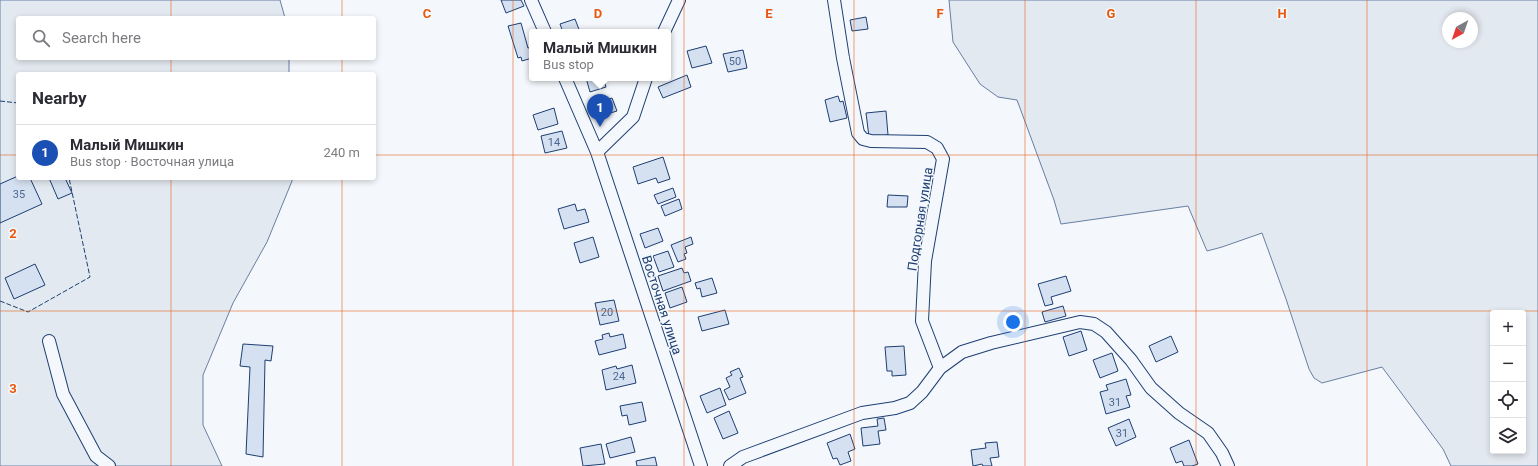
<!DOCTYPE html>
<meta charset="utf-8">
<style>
body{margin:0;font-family:Roboto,sans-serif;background:#f7f7f7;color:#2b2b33}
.controls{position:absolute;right:12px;bottom:12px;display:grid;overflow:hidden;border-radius:4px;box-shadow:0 2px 6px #0003}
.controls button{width:36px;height:36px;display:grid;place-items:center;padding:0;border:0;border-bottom:1px solid #e1e1e2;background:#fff;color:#2b2b33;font:20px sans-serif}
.compass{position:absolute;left:1442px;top:12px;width:36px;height:36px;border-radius:50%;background:#fff;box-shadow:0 2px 6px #0003;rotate:220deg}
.you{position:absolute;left:1013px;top:322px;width:14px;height:14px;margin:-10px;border:3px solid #fff;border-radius:50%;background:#1a73e8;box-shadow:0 0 0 6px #1a73e833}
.badge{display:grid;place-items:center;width:26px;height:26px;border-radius:50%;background:#c62828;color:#fff;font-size:13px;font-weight:700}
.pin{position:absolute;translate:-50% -33px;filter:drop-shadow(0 1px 2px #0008)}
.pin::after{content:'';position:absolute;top:21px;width:14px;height:12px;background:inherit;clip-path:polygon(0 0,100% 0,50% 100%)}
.popup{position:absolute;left:529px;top:29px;width:142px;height:52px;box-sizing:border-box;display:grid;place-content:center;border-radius:4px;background:#fff;filter:drop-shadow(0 1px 3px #0005);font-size:13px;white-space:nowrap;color:#7c7c81}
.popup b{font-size:15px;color:#2b2b33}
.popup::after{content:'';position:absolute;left:50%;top:100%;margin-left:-8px;border:8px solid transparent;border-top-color:#fff}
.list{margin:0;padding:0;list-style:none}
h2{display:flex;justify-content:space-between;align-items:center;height:52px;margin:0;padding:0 16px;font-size:17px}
h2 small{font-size:13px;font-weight:400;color:#7c7c81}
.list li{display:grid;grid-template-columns:26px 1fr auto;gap:12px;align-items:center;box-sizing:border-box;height:56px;padding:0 16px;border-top:1px solid #e1e1e2}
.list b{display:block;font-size:15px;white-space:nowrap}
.list p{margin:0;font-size:13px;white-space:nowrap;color:#7c7c81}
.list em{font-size:13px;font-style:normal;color:#7c7c81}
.icon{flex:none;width:22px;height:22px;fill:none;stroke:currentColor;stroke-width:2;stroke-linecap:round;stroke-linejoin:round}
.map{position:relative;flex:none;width:1538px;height:466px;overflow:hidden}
.search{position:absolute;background:#fff;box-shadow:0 2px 6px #0003;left:16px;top:16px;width:360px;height:44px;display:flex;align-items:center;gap:10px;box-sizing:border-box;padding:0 14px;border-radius:4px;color:#7c7c81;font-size:15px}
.panel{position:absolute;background:#fff;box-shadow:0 2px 6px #0003;left:16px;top:72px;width:360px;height:108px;border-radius:4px}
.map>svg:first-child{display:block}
.green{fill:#e3e9f0;stroke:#687fa3;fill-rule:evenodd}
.building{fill:#d5e0f0;stroke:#1d3f73}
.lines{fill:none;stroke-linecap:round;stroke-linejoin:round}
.minor-casing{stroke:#1d3f73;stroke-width:14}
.minor{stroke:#f4f7fb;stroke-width:12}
.fence{stroke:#1d3f73;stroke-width:1;stroke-dasharray:5 2;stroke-linecap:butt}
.grid{fill:none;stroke:#e8590c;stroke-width:1;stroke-opacity:0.55}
.labels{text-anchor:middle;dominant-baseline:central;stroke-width:3;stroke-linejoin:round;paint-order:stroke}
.number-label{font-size:11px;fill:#4b6792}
.street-label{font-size:13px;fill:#1d3f73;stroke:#f4f7fb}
.grid-label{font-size:13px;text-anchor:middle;font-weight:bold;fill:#e8590c;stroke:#f4f7fb;stroke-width:3;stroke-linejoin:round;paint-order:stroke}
</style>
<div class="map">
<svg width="1538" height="466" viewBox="0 0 1538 466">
<rect width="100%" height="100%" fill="#f4f7fb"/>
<!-- green -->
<path class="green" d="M 0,0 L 280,0 L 285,18 L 18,18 L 18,58 L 289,58 L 289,74 L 18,74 L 18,178 L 292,178 L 292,181 L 267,242 L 233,303 L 203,375 L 203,425 L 222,466 L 0,466 Z
M 949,0 L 1538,0 L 1538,466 L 1451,466 L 1443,449 L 1382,367 L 1322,383 L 1314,378 L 1309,369 L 1286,299 L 1262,233 L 1222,247 L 1207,251 L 1188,206 L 1061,224 L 1054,200 L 1017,100 L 998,97 L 980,84 L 953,42 ZM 1448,18 L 1472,18 L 1472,42 L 1448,42 ZM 1493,313 L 1523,313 L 1523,451 L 1493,451 Z"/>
<!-- building -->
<path class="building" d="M 501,0 L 521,0 L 524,6 L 506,13 Z
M 866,17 L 868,29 L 852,31 L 850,20 Z
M 575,19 L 580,32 L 563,32 L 560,24 Z
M 521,23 L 528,48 L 532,47 L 532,58 L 522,61 L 521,57 L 518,58 L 508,26 Z
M 706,46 L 712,63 L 692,68 L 687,51 Z
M 743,50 L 747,68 L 728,72 L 723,54 Z
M 687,75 L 691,87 L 663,98 L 658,87 Z
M 586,78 L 603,78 L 606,87 L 590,92 Z
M 838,96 L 840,102 L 843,101 L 847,118 L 830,122 L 825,100 Z
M 612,98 L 617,111 L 597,117 L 593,105 Z
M 554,108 L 558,124 L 538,130 L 533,115 Z
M 886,111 L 888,135 L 869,137 L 866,113 Z
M 562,131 L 567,148 L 545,153 L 541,136 Z
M 663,157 L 670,179 L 658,183 L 656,178 L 638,184 L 633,167 Z
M 18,176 L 18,178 L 30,178 L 42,204 L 0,223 L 0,184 Z
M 49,178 L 65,178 L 72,193 L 58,199 Z
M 673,188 L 676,197 L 658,204 L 654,195 Z
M 888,195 L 908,196 L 907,207 L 887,207 Z
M 679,199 L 682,209 L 665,216 L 661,206 Z
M 575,204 L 577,211 L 585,209 L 589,222 L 564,229 L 558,209 Z
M 658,228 L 663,241 L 645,248 L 640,234 Z
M 593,237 L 599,257 L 580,263 L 574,243 Z
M 691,237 L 693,244 L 685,247 L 687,253 L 684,254 L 686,259 L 678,262 L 671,245 Z
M 668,251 L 674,267 L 659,272 L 653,256 Z
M 35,264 L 45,285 L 14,299 L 5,278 Z
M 682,268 L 684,273 L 688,272 L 691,281 L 663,291 L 658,276 Z
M 1066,276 L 1071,291 L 1051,297 L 1053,304 L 1045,306 L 1038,284 Z
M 712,278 L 717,293 L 702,297 L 700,288 L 697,289 L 695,283 Z
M 682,287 L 687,302 L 670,308 L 665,293 Z
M 614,300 L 619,321 L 600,325 L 595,303 Z
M 1063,306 L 1066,316 L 1045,322 L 1042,312 Z
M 725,310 L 729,324 L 702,331 L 698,317 Z
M 1081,331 L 1087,350 L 1069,356 L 1063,337 Z
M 609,333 L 610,337 L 623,334 L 626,348 L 599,355 L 595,341 L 603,339 L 602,335 Z
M 1171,336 L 1178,352 L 1156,362 L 1149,346 Z
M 243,344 L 273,346 L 271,361 L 265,360 L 263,457 L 246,454 L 250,367 L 240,366 Z
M 904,346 L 906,375 L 892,376 L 892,371 L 887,371 L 885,347 Z
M 1112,353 L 1118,371 L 1100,378 L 1093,360 Z
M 632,365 L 636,383 L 606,390 L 602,370 L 616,366 L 617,369 Z
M 739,368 L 743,377 L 740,378 L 746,393 L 729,400 L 724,390 L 730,387 L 726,378 L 732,375 L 730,372 Z
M 1126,379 L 1131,395 L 1126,396 L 1130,407 L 1106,414 L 1100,392 L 1108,390 L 1106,385 Z
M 720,388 L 726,405 L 707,413 L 700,396 Z
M 642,402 L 646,421 L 629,425 L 627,415 L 622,416 L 620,406 Z
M 729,411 L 738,433 L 723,439 L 714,418 Z
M 884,418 L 886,430 L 878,431 L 880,444 L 863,446 L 861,428 L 878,426 L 877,419 Z
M 1129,419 L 1136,437 L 1116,446 L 1108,428 Z
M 850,434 L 855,449 L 848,452 L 851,461 L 840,465 L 837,458 L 833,459 L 827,443 Z
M 631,437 L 635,452 L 610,458 L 606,444 Z
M 1189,440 L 1198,464 L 1192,466 L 1184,466 L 1182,461 L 1176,463 L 1170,448 Z
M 997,442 L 999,457 L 990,458 L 992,466 L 983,466 L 982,464 L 973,466 L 971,450 L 986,448 L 985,443 Z
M 601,444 L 605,464 L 583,466 L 580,448 Z
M 655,457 L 657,466 L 637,466 L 636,461 Z"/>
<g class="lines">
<defs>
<path id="minor" d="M 531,0 L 545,32
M 834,0 L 843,58 L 858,133 L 863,139 L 871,141 L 927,142 L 937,148 L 943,159 L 925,261 L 922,321 L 940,368
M 664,32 L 679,0
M 565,78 L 597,152 L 701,466
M 597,152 L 633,117 L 646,78
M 49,341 L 63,394 L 96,456 L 109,466
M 730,466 L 743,457 L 862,413 L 895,408 L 910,403 L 922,392 L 940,368 L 962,352 L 991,343 L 1080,322 L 1094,324 L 1106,332 L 1131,360 L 1151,388 L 1179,413 L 1208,433 L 1222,453 L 1228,466"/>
</defs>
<!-- minor casing -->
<use href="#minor" class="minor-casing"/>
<!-- minor -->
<use href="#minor" class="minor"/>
<!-- fence -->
<path class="fence" d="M 0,101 L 18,103
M 0,301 L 28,312 L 90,277 L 69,178"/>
</g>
<!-- grid -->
<path class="grid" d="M 171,0 L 171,18M 342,0 L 342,18M 513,0 L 513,466M 684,0 L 684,466M 854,0 L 854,466M 1025,0 L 1025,466M 1196,0 L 1196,466M 1367,0 L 1367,466M 171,58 L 171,74M 342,58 L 342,74M 0,155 L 18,155M 374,155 L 1538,155M 171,178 L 171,466M 342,178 L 342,466M 0,311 L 1538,311"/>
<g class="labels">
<!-- number labels -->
<g class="number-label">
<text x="735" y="61">50</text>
<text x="554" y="142">14</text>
<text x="19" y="194">35</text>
<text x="607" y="312">20</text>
<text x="619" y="376">24</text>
<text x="1115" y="402">31</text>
<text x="1122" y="433">31</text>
</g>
<!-- street labels -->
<g class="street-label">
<text transform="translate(920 219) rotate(-81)">Подгорная улица</text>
<text transform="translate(662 305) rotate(72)">Восточная улица</text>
</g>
</g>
<g class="grid-label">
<text x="427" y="18">C</text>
<text x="598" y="18">D</text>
<text x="769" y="18">E</text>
<text x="940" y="18">F</text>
<text x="1111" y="18">G</text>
<text x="1282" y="18">H</text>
<text x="13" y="238">2</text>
<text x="13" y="393">3</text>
</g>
</svg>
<div class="controls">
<button>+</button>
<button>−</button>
<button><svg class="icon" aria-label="locate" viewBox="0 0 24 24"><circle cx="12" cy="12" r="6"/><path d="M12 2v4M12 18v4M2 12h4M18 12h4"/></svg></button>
<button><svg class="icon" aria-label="layers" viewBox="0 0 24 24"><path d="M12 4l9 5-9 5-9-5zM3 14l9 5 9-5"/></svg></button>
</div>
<svg class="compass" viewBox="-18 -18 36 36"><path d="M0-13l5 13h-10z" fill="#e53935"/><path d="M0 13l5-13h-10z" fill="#7c7c81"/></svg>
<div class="you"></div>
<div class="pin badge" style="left:600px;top:127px;background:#1a4fb4">1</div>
<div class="popup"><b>Малый Мишкин</b>Bus stop</div>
<div class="search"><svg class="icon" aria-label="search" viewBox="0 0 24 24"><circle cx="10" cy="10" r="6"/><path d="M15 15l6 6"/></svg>Search here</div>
<section class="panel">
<h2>Nearby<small></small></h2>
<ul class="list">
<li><span class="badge" style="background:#1a4fb4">1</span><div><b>Малый Мишкин</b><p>Bus stop · Восточная улица</p></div><em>240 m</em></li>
</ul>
</section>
</div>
